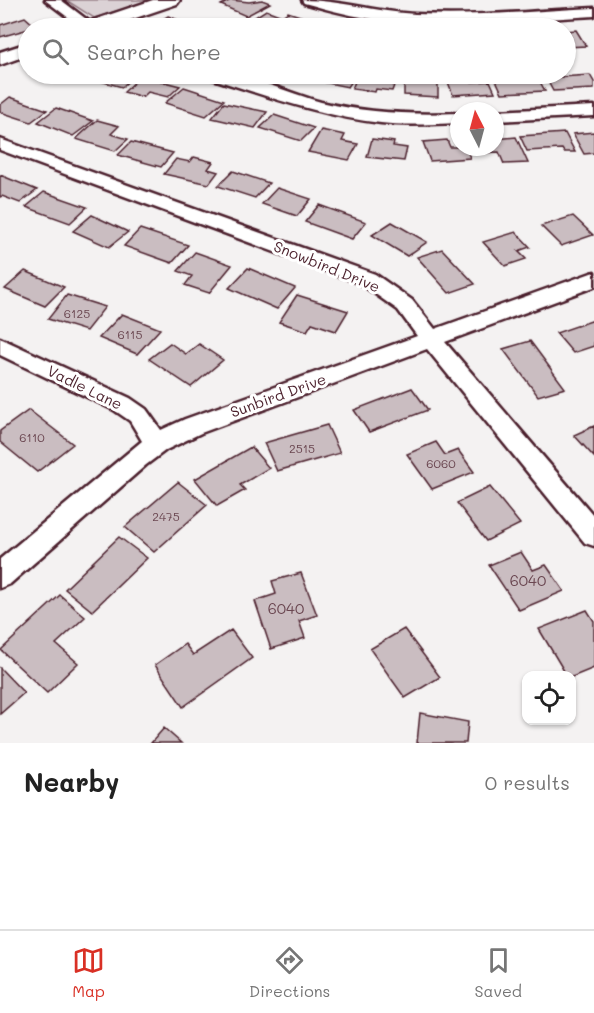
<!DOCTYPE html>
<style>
body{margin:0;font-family:Mali,sans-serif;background:#f2f2f2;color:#222}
.controls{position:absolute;right:18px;bottom:18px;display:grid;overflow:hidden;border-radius:12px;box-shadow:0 2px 4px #0004}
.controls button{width:54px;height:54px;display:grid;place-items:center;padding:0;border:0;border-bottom:2px solid #e0e0e0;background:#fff;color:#222;font:30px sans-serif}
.compass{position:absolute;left:450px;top:102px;width:54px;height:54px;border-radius:50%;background:#fff;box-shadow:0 2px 4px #0004;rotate:354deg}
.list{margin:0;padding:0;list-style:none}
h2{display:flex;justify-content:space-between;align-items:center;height:78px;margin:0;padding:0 24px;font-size:26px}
h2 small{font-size:20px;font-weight:400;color:#767676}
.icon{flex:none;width:33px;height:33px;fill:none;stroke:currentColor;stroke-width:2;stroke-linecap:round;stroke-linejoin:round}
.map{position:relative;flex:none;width:594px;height:743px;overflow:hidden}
.search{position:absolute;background:#fff;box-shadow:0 2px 4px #0004;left:18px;right:18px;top:18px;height:66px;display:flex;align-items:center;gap:15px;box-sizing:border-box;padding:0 21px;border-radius:33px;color:#767676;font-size:22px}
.sheet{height:186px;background:#fff}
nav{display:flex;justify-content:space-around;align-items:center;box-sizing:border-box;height:84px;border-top:2px solid #e0e0e0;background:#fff;font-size:16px;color:#767676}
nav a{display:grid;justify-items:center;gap:3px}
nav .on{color:#d93025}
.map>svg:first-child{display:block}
.green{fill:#dbd2d5;stroke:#927880;stroke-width:1.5}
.building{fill:#cabdc1;stroke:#4a1f2b;stroke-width:1.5}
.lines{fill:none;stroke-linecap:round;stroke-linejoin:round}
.minor-casing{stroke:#4a1f2b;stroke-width:5}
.tertiary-casing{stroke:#4a1f2b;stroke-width:5}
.minor{fill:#fff;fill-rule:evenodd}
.tertiary{fill:#fff;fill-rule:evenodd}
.labels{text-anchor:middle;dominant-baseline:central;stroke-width:6;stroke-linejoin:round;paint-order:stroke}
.number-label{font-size:12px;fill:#6a4650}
.street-label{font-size:15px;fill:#4a1f2b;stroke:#fff}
.near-number-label{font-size:15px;fill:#6a4650}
</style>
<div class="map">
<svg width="594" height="743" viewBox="0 0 594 743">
<rect width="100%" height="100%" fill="#f4f2f2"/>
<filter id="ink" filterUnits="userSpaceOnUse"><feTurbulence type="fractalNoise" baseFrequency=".0167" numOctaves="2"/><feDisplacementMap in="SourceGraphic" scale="12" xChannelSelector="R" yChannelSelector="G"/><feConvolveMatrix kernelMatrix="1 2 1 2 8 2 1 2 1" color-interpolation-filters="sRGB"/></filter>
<g filter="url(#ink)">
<!-- green -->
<path class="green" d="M 66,0 L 152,0 L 94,18 Z"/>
<!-- building -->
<path class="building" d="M 231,0 L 249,2 L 262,0 L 270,3 L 246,16 L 221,5 Z
M 266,10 L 282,16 L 288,12 L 303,17 L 286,28 L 277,28 L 252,19 Z
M 168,16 L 194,26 L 191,28 L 157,28 L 151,26 Z
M 25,17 L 36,27 L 0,37 L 0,25 Z
M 314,20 L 336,25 L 332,28 L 305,28 Z
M 576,30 L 586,46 L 566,47 L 566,31 Z
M 95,74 L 120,74 L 133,77 L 122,87 L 89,78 Z
M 312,74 L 357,74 L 348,87 L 308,79 Z
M 358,74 L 396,80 L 392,91 L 376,89 L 375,92 L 352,89 Z
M 469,75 L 472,82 L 490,81 L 495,92 L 453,95 L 446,77 Z
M 590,75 L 594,82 L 594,89 L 553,91 L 546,78 Z
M 141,76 L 180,86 L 168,97 L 148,92 L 143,97 L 124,92 Z
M 538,78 L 545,91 L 502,93 L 496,80 Z
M 404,81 L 438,82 L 438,97 L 404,95 Z
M 184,87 L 224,100 L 206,116 L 165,103 Z
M 10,97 L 47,110 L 31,122 L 0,112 L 0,105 Z
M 224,103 L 267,112 L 255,128 L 212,118 Z
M 56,108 L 93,121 L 73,136 L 38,122 Z
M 274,115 L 314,128 L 301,141 L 260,128 Z
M 97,120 L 119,126 L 111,134 L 128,139 L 115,151 L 76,139 Z
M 321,130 L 345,135 L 342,141 L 358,144 L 349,160 L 308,152 Z
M 594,132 L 594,153 L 584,154 L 573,134 Z
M 565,133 L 575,152 L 564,152 L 562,149 L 527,151 L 520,136 Z
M 516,137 L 528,163 L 504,164 L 499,152 L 477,153 L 474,147 L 495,147 L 495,139 Z
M 372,139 L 394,142 L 393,146 L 407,148 L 404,161 L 367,157 Z
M 447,140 L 450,147 L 466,147 L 470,158 L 430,161 L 423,142 Z
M 131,142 L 173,153 L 161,167 L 118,155 Z
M 194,157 L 213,162 L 208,169 L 218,172 L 209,184 L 164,174 L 176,159 L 190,162 Z
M 233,171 L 269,183 L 255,198 L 218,186 Z
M 0,175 L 37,190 L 20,203 L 2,196 L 0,197 Z
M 277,188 L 311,199 L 297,216 L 262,204 Z
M 44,192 L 87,207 L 70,223 L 26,207 Z
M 319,205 L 366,222 L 352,239 L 305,222 Z
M 92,215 L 128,232 L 109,247 L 73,231 Z
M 573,216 L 593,235 L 561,246 L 541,226 Z
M 392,222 L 427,242 L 407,256 L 372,235 Z
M 140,229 L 188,245 L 172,263 L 124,246 Z
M 516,232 L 530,247 L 518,251 L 526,259 L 505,266 L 483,242 Z
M 442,249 L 475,284 L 449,293 L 417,257 Z
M 195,252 L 232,265 L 209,293 L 185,285 L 192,276 L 178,271 Z
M 248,268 L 295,288 L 277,309 L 229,288 Z
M 25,271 L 64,287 L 45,306 L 5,289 Z
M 67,295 L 105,307 L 86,331 L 48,319 Z
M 297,295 L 348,311 L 336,331 L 312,323 L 307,331 L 279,322 Z
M 122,314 L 160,329 L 137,354 L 99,338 Z
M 594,320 L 594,346 L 573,353 L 556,333 Z
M 530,341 L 565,388 L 538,396 L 503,349 Z
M 170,343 L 186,354 L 199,344 L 223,360 L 191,387 L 149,359 Z
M 412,388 L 428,410 L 369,432 L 354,410 Z
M 29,410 L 73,444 L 37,472 L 0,442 L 0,431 Z
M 327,425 L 340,453 L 277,471 L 264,443 Z
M 594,426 L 594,457 L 574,435 Z
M 436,442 L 445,455 L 458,450 L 474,472 L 432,489 L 407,454 Z
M 251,447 L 269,468 L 240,485 L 245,490 L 217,506 L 195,479 Z
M 178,482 L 207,505 L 154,552 L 125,527 Z
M 490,487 L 520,524 L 486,541 L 457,503 Z
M 119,537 L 147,558 L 92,611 L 65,589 Z
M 521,552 L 533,570 L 546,565 L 564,591 L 519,610 L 489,565 Z
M 301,573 L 317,615 L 299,621 L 305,638 L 271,649 L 255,601 L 276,594 L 272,581 Z
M 60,595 L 85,617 L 56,644 L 78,663 L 47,693 L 1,650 Z
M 587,610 L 594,621 L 594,668 L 572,677 L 567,676 L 539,629 Z
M 404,629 L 440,677 L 405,698 L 370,649 Z
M 231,630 L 252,658 L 183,707 L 155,665 L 185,644 L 193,655 Z
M 0,668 L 24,693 L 0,714 Z
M 420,713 L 468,722 L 466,743 L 417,743 Z
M 164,728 L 181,743 L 151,743 Z"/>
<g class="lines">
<defs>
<path id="minor" d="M 45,0 L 61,0 L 98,28 L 82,28 Z
M 302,0 C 340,0 377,12 415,14 C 475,17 535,11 594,8 L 594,16 C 523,20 452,28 381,20 C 355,17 329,10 304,3 Z
M 205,74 C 241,70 286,92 321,102 C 367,113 412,115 459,113 L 459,123 C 433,124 407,126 381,123 C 321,116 264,95 207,77 Z
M 594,106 L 594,116 L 495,121 L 495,111 Z
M 0,139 L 375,274 L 412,300 L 435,329 L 594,272 L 594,287 L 445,342 L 594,516 L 594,546 L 585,543 L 427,349 L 201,433 L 166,450 L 146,465 L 10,584 L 0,588 L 0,559 L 142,441 L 130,421 L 114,410 L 0,355 L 0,338 L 130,398 L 146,409 L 161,430 L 185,419 L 417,336 L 398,310 L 361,284 L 0,150 Z"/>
<path id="tertiary" d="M 153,0 L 180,0 L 177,4 L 106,28 L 80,28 L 82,24 Z
M 28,43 L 28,55 L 0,65 L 0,52 Z"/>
</defs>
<!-- minor casing -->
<use href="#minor" class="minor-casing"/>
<!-- tertiary casing -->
<use href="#tertiary" class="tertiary-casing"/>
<!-- minor -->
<use href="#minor" class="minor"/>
<!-- tertiary -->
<use href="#tertiary" class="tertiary"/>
</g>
</g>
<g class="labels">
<!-- number labels -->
<g class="number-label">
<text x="77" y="313">6125</text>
<text x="130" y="334">6115</text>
<text x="32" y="437">6110</text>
<text x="302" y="448">2515</text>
<text x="441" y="463">6060</text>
<text x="166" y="516">2475</text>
</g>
<!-- street labels -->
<g class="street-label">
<text transform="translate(327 266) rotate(22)">Snowbird Drive</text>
<text transform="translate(85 387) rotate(26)">Vadle Lane</text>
<text transform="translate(278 395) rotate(-20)">Sunbird Drive</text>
</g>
<!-- near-number labels -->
<g class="near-number-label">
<text x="528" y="580">6040</text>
<text x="286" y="608">6040</text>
</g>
</g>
</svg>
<div class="controls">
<button><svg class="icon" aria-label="locate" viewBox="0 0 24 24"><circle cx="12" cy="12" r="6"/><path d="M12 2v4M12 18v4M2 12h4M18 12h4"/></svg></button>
</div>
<svg class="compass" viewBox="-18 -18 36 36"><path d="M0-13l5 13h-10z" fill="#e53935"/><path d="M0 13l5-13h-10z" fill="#767676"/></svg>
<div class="search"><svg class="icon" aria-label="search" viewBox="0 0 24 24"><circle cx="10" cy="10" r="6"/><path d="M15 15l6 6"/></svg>Search here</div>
</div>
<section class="sheet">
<h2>Nearby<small>0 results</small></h2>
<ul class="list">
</ul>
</section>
<nav>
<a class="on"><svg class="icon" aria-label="map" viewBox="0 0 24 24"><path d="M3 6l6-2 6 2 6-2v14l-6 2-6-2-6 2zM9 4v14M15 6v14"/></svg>Map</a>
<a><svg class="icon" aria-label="directions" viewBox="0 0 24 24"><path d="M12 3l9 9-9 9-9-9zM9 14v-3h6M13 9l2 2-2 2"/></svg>Directions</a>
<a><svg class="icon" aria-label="saved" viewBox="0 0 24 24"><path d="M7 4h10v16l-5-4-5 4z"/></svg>Saved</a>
</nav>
